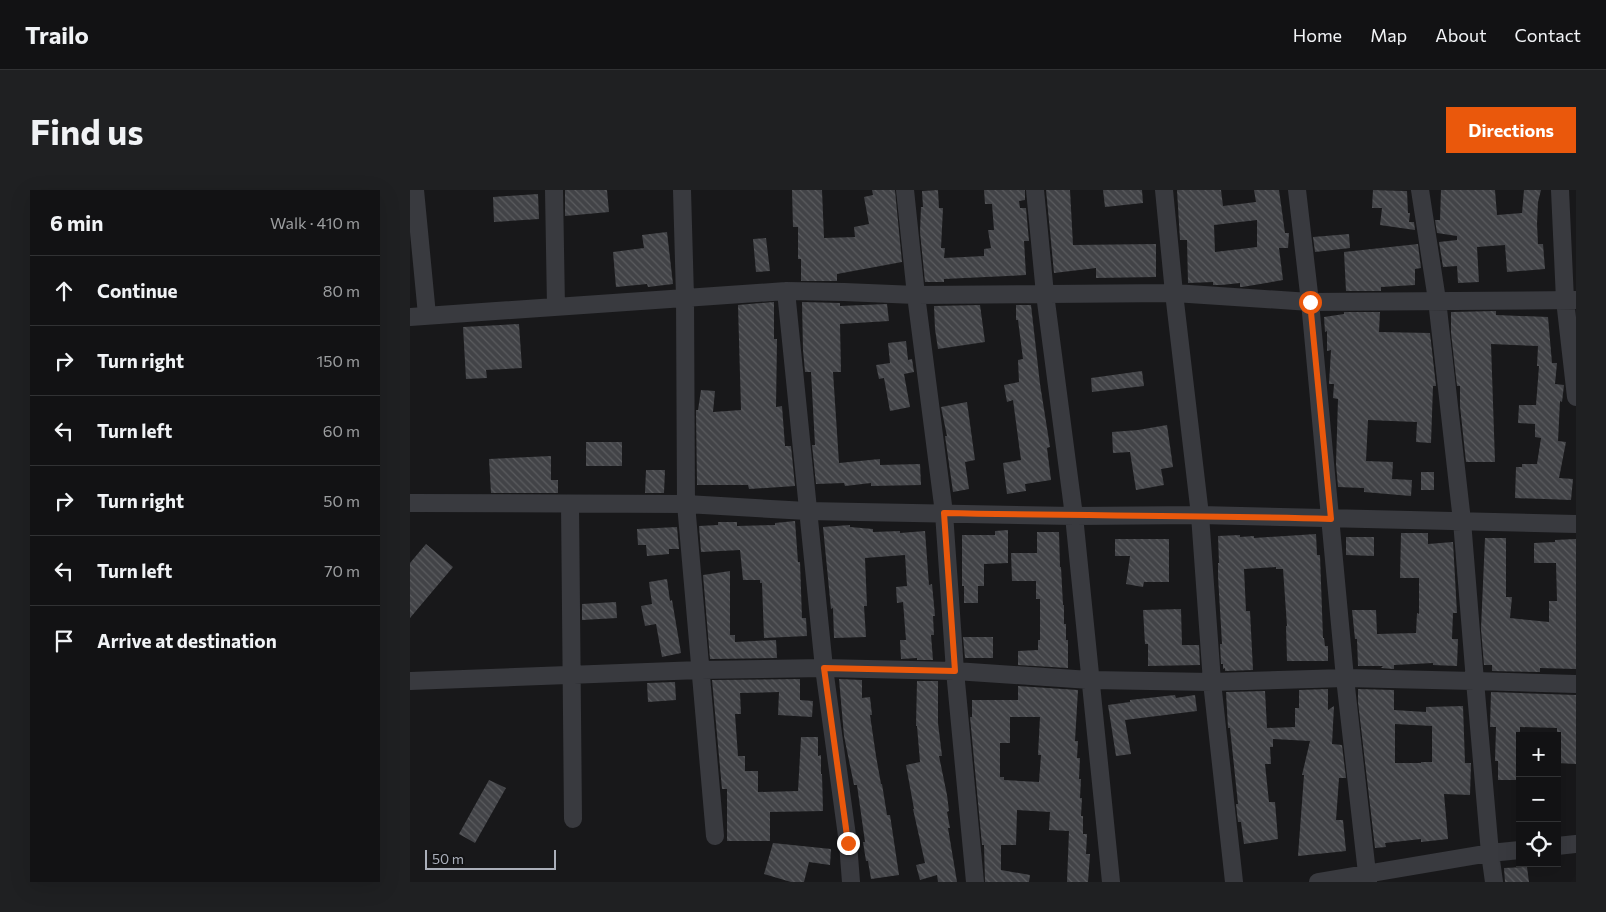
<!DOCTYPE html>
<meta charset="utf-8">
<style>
body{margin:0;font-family:Commissioner,sans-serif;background:#1f2022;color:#f1f3f6}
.controls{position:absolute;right:15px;bottom:15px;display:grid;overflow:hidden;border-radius:0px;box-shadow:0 5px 20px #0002}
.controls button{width:45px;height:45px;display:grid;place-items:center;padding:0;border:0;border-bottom:1px solid #313234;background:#121214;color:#f1f3f6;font:25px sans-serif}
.scale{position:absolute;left:15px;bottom:12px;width:131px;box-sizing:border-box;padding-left:5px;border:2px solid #aaafba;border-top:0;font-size:14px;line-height:18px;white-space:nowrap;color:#aaafba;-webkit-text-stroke:4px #131315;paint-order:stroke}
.stop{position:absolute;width:15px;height:15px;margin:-11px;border:4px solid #ea580c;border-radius:50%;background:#fff}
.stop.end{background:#ea580c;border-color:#fff;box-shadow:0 1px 5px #0008}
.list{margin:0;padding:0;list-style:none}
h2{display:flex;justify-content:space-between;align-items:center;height:65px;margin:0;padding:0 20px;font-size:21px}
h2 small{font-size:16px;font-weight:400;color:#9c9ea0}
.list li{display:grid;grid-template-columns:32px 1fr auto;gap:15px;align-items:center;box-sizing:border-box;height:70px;padding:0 20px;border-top:1px solid #313234}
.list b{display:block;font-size:19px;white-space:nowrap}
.list em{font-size:16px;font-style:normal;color:#9c9ea0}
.icon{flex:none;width:28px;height:28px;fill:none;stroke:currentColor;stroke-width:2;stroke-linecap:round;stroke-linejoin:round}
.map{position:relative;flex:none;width:1166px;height:692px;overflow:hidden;border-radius:0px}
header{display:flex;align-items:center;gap:30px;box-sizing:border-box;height:70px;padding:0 25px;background:#121214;border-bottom:1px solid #313234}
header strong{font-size:24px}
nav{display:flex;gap:28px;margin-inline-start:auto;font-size:18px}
.intro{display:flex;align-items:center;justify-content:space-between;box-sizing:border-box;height:120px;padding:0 30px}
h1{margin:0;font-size:35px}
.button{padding:12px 22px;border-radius:0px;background:#ea580c;color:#fff;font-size:18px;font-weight:700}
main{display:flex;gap:30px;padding:0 30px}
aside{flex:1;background:#121214;border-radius:0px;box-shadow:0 5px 20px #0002}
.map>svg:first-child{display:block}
.building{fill:url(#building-back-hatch);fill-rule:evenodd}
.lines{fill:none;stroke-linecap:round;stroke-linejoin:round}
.minor{stroke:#393a3f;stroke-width:18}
.route{stroke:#ea580c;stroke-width:6}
</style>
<header>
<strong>Trailo</strong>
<nav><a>Home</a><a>Map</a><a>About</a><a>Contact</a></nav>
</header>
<div class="intro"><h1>Find us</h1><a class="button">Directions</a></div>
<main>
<aside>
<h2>6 min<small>Walk · 410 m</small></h2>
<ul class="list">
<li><svg class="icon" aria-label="ahead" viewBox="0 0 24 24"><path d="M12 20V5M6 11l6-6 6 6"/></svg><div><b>Continue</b></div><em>80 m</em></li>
<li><svg class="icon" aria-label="right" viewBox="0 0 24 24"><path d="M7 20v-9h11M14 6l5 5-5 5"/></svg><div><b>Turn right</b></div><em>150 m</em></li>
<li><svg class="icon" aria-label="left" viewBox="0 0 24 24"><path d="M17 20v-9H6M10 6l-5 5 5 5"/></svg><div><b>Turn left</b></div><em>60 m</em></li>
<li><svg class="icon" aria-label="right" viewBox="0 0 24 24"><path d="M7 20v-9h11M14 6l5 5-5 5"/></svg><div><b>Turn right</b></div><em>50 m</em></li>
<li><svg class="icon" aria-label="left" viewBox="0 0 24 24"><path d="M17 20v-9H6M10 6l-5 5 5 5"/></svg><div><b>Turn left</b></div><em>70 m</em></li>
<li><svg class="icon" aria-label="arrive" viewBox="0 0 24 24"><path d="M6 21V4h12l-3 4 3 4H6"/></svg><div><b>Arrive at destination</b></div></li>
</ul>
</aside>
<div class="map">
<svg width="1166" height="692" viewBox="0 0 1166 692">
<defs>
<pattern id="building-back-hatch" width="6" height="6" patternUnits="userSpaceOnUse" patternTransform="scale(1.25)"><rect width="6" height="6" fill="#424347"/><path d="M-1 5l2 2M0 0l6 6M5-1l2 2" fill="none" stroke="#5b5c5f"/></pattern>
</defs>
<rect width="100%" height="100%" fill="#18181a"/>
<!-- building -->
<path class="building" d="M 155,0 L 197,0 L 199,22 L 155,26 Z
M 382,0 L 412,0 L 414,48 L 445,47 L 444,37 L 459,34 L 454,7 L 463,5 L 462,0 L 485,0 L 492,72 L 427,84 L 427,91 L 391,91 L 391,69 L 388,69 L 388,37 L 383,37 Z
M 528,0 L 529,18 L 533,18 L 531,58 L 535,58 L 534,68 L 574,66 L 574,59 L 581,58 L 578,40 L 584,40 L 582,14 L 575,14 L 574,0 L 615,0 L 615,10 L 609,11 L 610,18 L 616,18 L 619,51 L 614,51 L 616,85 L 534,89 L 534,92 L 515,92 L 510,42 L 511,17 L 513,17 L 512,1 Z
M 636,0 L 660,0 L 663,55 L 746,54 L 746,87 L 686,88 L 686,78 L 644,83 Z
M 693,0 L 732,0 L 733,13 L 695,17 Z
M 767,0 L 811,0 L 813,16 L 846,12 L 844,0 L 869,0 L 875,43 L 879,43 L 878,58 L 869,58 L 873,90 L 832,97 L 830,97 L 830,93 L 811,95 L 803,95 L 803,92 L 778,93 L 777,50 L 770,50 ZM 847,30 L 847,57 L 805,62 L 804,35 Z
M 963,0 L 997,1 L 998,23 L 1000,23 L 999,32 L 1004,32 L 1005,40 L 970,35 L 972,18 L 962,18 Z
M 1031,0 L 1085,0 L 1087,25 L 1112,23 L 1114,0 L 1131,0 L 1128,12 L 1127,34 L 1128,54 L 1133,54 L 1135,79 L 1097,82 L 1095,55 L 1067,57 L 1069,92 L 1048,93 L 1047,76 L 1033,77 L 1029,52 L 1047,50 L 1047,46 L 1027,43 L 1025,30 L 1030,30 Z
M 128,4 L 129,29 L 84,32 L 83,7 Z
M 257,42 L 263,94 L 238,97 L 237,94 L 206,97 L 203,62 L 234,58 L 232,45 Z
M 939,44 L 940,58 L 905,62 L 903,47 Z
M 356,48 L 360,81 L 346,82 L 343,49 Z
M 1008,54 L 1011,78 L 1005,79 L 1005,95 L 971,97 L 971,101 L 936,101 L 934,62 Z
M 364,112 L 364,149 L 367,149 L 366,217 L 372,216 L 375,256 L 381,256 L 385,296 L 339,299 L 338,295 L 287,295 L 286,220 L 288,220 L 291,200 L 305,201 L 303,222 L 331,220 L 328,115 Z
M 392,112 L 430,113 L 430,116 L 477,114 L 479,131 L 430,134 L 431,182 L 423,182 L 429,273 L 470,269 L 470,275 L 510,274 L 511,295 L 461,296 L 461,293 L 435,296 L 434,293 L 406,294 L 402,255 L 405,255 L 401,182 L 395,182 L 393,160 Z
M 570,115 L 575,152 L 528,159 L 525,139 L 524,116 Z
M 606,115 L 621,115 L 630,194 L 640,257 L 637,258 L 641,290 L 615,294 L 616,301 L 597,304 L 593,273 L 611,270 L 603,210 L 597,212 L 594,195 L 609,192 L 608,170 L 613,169 L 608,130 L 606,130 Z
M 1086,121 L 1086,125 L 1138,127 L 1142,173 L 1147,173 L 1145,194 L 1154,195 L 1152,212 L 1150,211 L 1148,251 L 1156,252 L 1149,288 L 1163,289 L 1161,310 L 1105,308 L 1106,277 L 1112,277 L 1112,274 L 1127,274 L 1131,248 L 1125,247 L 1125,234 L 1108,233 L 1109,215 L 1126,215 L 1129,176 L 1127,176 L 1128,156 L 1081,154 L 1085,272 L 1056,272 L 1050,216 L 1050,196 L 1047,196 L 1041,143 L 1041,122 Z
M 934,122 L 970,122 L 969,142 L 1020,143 L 1026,196 L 1023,196 L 1021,253 L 1006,252 L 1007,232 L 958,230 L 956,271 L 983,272 L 982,289 L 1002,290 L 1001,306 L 954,302 L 954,298 L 928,297 L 926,274 L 928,209 L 923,208 L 924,194 L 919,194 L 921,160 L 917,161 L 917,141 L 915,142 L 914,127 L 934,124 Z
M 109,134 L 112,178 L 76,180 L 77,188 L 56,189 L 53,137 Z
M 496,151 L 498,170 L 502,169 L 504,182 L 494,184 L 500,217 L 480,221 L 474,188 L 469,189 L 466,175 L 480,173 L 478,153 Z
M 732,181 L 734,196 L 682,202 L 681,188 Z
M 557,212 L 565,270 L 555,272 L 559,299 L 543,302 L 535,246 L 537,246 L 531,217 Z
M 757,235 L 763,277 L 751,279 L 754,295 L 726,300 L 720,262 L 703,263 L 702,242 L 728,240 Z
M 176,252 L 212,252 L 212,276 L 176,276 Z
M 141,266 L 141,290 L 148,290 L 148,303 L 81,303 L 79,269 Z
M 236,280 L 255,280 L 254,303 L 235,303 Z
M 1011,282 L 1024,282 L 1024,300 L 1011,300 Z
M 385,331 L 388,372 L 390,372 L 392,428 L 396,428 L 397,446 L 354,448 L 352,393 L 350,393 L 350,390 L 333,390 L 330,360 L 291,362 L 289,336 L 308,335 L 308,332 L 327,332 L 327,336 L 365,335 L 365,333 Z
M 440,335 L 440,337 L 463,339 L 463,342 L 490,341 L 490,343 L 515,341 L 519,395 L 522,394 L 525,426 L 523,426 L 524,445 L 521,445 L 523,470 L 507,470 L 507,468 L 491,469 L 490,450 L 496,450 L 493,412 L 487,413 L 486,397 L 497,396 L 495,365 L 455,368 L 457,416 L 454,416 L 456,447 L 424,448 L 423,418 L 421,419 L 413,337 Z
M 267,337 L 269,359 L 259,359 L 259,364 L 237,366 L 236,355 L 228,355 L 227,339 Z
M 598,340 L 598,373 L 574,374 L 574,396 L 568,396 L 568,413 L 554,413 L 554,396 L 552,396 L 552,345 L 585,345 L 585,341 Z
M 627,342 L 649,342 L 650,377 L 651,377 L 653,415 L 654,415 L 654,434 L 656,434 L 656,450 L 658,450 L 658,478 L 608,475 L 608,461 L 628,460 L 628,450 L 630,450 L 630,409 L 626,409 L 626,391 L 602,391 L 601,363 L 627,363 Z
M 991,343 L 1018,343 L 1018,354 L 1043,352 L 1047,423 L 1043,423 L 1042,449 L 1048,449 L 1047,476 L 1023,475 L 1023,473 L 984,475 L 984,479 L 971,478 L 973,476 L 948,476 L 947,449 L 945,449 L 942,420 L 966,420 L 967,444 L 1006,443 L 1007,423 L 1009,424 L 1009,388 L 990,388 Z
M 906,344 L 907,365 L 910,365 L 913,448 L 914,448 L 915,456 L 918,456 L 918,471 L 877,471 L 876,436 L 877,436 L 873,379 L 866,379 L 866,377 L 834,379 L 836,421 L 840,421 L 843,480 L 815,481 L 815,478 L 813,479 L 813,474 L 811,474 L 810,454 L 812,454 L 808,386 L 808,373 L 809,373 L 808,346 L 830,345 L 830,347 L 844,346 L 844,348 Z
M 936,347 L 964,347 L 964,366 L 936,365 Z
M 1075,348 L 1096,348 L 1096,407 L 1102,407 L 1100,428 L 1139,432 L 1139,411 L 1147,411 L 1146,373 L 1124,373 L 1124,353 L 1145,352 L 1145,350 L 1166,349 L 1166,479 L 1130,478 L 1130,482 L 1082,481 L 1082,475 L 1074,475 L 1071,439 Z
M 705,349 L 759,349 L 759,392 L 734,392 L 733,397 L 716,394 L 720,366 L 705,366 Z
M 16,354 L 43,377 L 0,428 L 0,373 Z
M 320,381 L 320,445 L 325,445 L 325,452 L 366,450 L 367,468 L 300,469 L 293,385 Z
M 257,389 L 260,411 L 262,410 L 271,463 L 252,467 L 246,434 L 235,436 L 231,416 L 242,414 L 239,392 Z
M 206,412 L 207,428 L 172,430 L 172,414 Z
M 771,419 L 772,455 L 789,455 L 790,475 L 738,476 L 738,454 L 735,454 L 733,420 Z
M 553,447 L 583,447 L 583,468 L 555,468 Z
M 390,489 L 390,510 L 403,511 L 402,527 L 368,525 L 369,502 L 330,503 L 331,524 L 325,524 L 328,566 L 335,566 L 335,581 L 348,581 L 348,602 L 388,601 L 391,547 L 408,547 L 408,566 L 411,565 L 411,584 L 412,584 L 413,621 L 360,622 L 360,651 L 317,651 L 317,599 L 312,599 L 302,490 Z
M 429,489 L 452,490 L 452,508 L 460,507 L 462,525 L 460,525 L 466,566 L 471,594 L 472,594 L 477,625 L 480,625 L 489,685 L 461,689 L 458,671 L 456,671 L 453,652 L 455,652 L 447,595 L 444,595 L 434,546 Z
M 507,491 L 528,491 L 528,533 L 532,566 L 529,566 L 537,605 L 539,621 L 537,622 L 540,638 L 538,638 L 547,692 L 528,692 L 527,685 L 510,690 L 506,675 L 515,673 L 503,619 L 504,619 L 496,575 L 510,572 L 507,536 L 506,536 Z
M 265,492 L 266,510 L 238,512 L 237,493 Z
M 608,496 L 668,500 L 665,551 L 668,551 L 667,568 L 670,568 L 669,589 L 671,589 L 670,608 L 672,608 L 671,626 L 673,626 L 673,644 L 677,644 L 676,664 L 680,664 L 678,692 L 657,692 L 659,641 L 639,640 L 640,622 L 607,620 L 606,655 L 591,655 L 591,680 L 620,685 L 619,692 L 575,692 L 574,655 L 572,655 L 560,527 L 562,527 L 562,510 L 608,510 ZM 600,527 L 630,527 L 628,565 L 631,565 L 629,592 L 594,590 L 594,587 L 590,587 L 590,553 L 600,553 Z
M 918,499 L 918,520 L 924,516 L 922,554 L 932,555 L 936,588 L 929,588 L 926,630 L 933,630 L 936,661 L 888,666 L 894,585 L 892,585 L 900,551 L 863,549 L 863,557 L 860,557 L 861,574 L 855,574 L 859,612 L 865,612 L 868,649 L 834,654 L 831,632 L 828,632 L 826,614 L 828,614 L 820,538 L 818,538 L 816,502 L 855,501 L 857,538 L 885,537 L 885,518 L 889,518 L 889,500 Z
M 948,499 L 984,500 L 984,520 L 1016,522 L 1016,517 L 1053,516 L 1055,573 L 1061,573 L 1060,605 L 1034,604 L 1038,649 L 1011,652 L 1011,649 L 975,653 L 976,657 L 965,658 L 948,512 ZM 985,534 L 1022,536 L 1022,572 L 1011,572 L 1011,573 L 985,573 Z
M 1081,502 L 1166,505 L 1166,574 L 1147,573 L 1147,538 L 1110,537 L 1110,590 L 1088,590 L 1088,571 L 1085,571 L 1086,537 L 1080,537 Z
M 765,505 L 766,508 L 785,505 L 787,521 L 715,530 L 721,564 L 706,566 L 698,515 L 720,512 L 720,510 Z
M 79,590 L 96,598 L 65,653 L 49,644 Z
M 363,653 L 421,659 L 420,675 L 399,672 L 394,692 L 381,692 L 354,684 Z
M 1117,677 L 1119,692 L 1095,692 L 1094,678 Z"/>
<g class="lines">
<!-- minor -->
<path class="minor" d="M 5,0 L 17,125
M 144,0 L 146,117
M 272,0 L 275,107 L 276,314 L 305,646
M 495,0 L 506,105 L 534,323 L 545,481 L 565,692
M 625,0 L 635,104 L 664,326 L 701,692
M 754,0 L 764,103 L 790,325 L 802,492 L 824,692
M 887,0 L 900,112 L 935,488 L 958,692
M 1010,0 L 1027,110 L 1052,331 L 1065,491 L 1080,663 L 1084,692
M 1150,0 L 1155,110 L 1166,207
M 376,101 L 414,478 L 438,653 L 441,692
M 0,127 L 376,101 L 434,102 L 506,105 L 764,103 L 900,112 L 1166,110
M 0,313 L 276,314 L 397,321 L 664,326 L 790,325 L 1166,334
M 160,314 L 163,629
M 0,491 L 290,480 L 414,478 L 545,481 L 680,490 L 802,492 L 935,488 L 1065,491 L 1166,494
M 1147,656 L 1166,654
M 908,692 L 1080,663 L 1110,660"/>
</g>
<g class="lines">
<!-- route -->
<path class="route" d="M 438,653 L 414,478 L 545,481 L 534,323 C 663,326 792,325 921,329 L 900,112"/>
</g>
</svg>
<div class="controls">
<button>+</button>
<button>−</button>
<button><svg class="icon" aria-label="locate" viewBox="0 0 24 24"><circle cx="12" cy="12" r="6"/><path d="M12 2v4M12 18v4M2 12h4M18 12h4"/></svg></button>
</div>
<div class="scale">50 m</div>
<div class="stop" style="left:900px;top:112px"></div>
<div class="stop end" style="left:438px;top:653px"></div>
</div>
</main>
